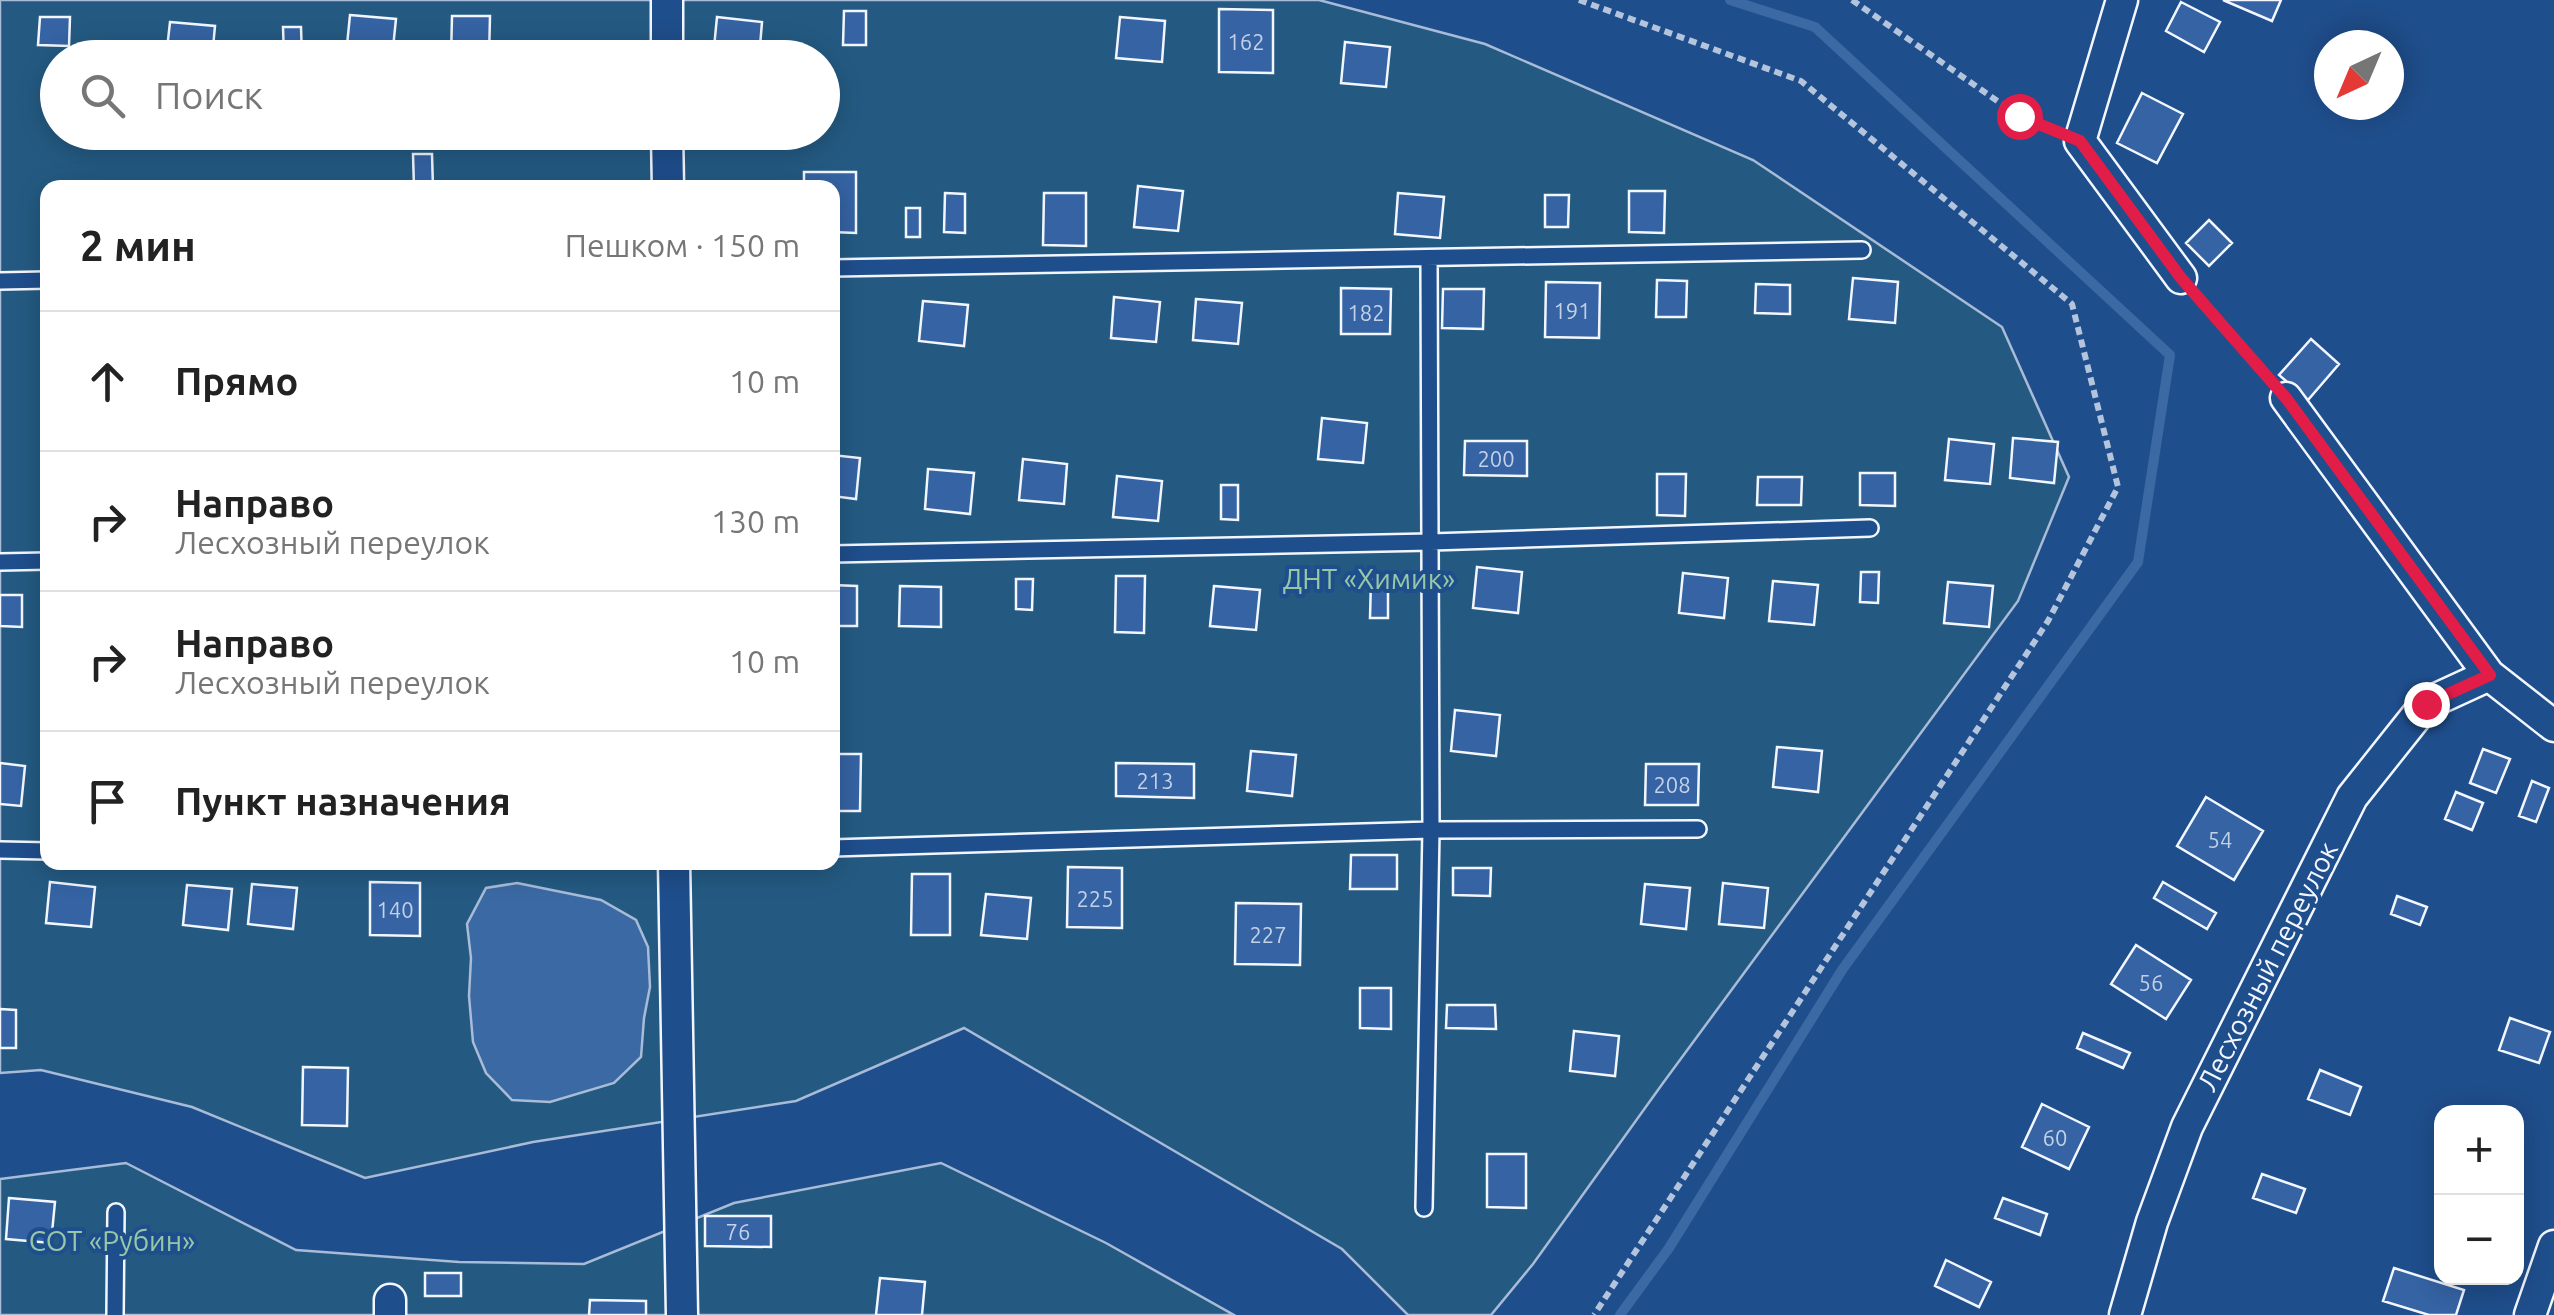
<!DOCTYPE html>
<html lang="ru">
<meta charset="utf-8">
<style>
body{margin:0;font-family:Ubuntu,sans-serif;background:#f6f6f6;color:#222}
.controls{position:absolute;right:30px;bottom:30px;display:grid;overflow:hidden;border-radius:20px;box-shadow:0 5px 25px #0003}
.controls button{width:90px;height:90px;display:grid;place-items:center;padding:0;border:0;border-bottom:2px solid #e0e0e0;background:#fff;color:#222;font:50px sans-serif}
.compass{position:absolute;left:2314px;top:30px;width:90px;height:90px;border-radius:50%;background:#fff;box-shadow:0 5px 25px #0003;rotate:224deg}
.stop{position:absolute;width:30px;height:30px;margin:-22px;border:8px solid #e11d48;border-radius:50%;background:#fff}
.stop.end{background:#e11d48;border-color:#fff;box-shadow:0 2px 10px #0008}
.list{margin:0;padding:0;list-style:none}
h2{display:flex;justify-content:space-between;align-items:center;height:130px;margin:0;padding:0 40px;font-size:42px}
h2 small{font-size:32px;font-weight:400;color:#767676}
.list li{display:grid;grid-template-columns:65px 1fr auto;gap:30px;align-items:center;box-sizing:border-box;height:140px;padding:0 40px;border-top:2px solid #e0e0e0}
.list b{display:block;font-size:38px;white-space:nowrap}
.list p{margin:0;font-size:32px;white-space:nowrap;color:#767676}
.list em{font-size:32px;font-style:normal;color:#767676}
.icon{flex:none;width:55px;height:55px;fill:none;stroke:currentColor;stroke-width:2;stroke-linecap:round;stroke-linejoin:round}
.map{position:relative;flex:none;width:2554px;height:1315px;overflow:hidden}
.search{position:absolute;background:#fff;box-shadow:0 5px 25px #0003;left:40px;top:40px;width:800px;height:110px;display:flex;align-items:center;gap:25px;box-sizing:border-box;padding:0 35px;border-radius:55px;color:#767676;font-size:38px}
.panel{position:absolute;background:#fff;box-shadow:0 5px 25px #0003;left:40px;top:180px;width:800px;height:690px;border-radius:20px}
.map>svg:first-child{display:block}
.green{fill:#245a82;stroke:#a8bbd7;stroke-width:2.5;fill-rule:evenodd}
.water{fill:#3b69a3;stroke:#a8bbd7;stroke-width:2.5}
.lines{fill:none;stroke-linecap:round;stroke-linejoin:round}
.stream{stroke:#3b69a3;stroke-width:10}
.building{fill:#3563a3;stroke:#f2f6ff;stroke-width:2.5}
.service-casing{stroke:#f2f6ff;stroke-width:20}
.minor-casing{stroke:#f2f6ff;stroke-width:35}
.path{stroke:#b3c4dc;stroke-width:6;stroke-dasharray:8 5;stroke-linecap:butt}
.service{stroke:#1f4e8c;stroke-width:15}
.minor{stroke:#1f4e8c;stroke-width:30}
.route{stroke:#e11d48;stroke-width:12}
.labels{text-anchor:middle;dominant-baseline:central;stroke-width:8;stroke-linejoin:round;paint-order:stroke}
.number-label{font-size:22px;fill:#c3d1e8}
.park-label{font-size:28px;fill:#97c8a6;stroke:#1f4e8c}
.street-label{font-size:28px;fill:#f2f6ff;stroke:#1f4e8c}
</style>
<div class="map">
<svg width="2554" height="1315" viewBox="0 0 2554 1315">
<rect width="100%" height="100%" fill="#1f4e8c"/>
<!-- green -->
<path class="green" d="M 0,0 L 1319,0 L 1485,44 L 1753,160 L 2002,327 L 2069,477 L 2018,601 L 1663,1083 L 1533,1264 L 1491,1315 L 1408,1315 L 1342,1249 L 964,1028 L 796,1101 L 533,1142 L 365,1178 L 192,1107 L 41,1070 L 0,1073 ZM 58,58 L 822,58 L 822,132 L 58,132 ZM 48,188 L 832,188 L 832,862 L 48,862 Z
M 126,1163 L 296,1250 L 459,1262 L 584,1264 L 734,1203 L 941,1163 L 1106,1243 L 1234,1315 L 0,1315 L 0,1179 Z"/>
<!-- water -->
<path class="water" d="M 517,883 L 601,900 L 636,920 L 648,947 L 650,987 L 644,1018 L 641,1057 L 614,1083 L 550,1102 L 512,1100 L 486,1073 L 473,1042 L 469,996 L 471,958 L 467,924 L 486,888 Z"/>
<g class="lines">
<!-- stream -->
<path class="stream" d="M 1620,1315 L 1669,1248 L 1842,970 L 2138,562 L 2170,355 L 1815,27 L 1730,0"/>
</g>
<!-- building -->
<path class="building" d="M 2223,0 L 2281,0 L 2272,21 Z
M 2181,2 L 2220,22 L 2204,52 L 2166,31 Z
M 1219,9 L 1273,10 L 1273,73 L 1219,72 Z
M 844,11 L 866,11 L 866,45 L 843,45 Z
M 350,15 L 396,19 L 392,58 L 346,55 Z
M 452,16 L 490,16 L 489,58 L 451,58 Z
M 40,17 L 70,17 L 69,46 L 38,45 Z
M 717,17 L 762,22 L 759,58 L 713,58 Z
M 1120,17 L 1165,21 L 1162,62 L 1116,58 Z
M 170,22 L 215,26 L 212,58 L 166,58 Z
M 283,27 L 301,27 L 302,58 L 284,58 Z
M 1345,42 L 1390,47 L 1386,87 L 1341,83 Z
M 2142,93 L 2183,114 L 2157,163 L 2117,143 Z
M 413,154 L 432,154 L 433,188 L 414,188 Z
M 804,172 L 856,172 L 856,233 L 832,232 L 832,188 L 804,188 Z
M 1138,186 L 1183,191 L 1178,231 L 1134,227 Z
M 1629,191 L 1665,191 L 1664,233 L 1629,232 Z
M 945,193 L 965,194 L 965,233 L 944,232 Z
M 1044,193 L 1086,193 L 1086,246 L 1043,245 Z
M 1398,193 L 1444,197 L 1440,238 L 1395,234 Z
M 1545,195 L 1569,195 L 1568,227 L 1545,227 Z
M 906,208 L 920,208 L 920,237 L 906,237 Z
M 2209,220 L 2232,243 L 2209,266 L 2186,243 Z
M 1853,278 L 1898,282 L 1895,323 L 1849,319 Z
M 1657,280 L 1687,281 L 1686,317 L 1656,317 Z
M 1546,282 L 1600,283 L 1599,338 L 1545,337 Z
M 1756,284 L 1790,285 L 1790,314 L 1755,313 Z
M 1341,288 L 1391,289 L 1390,334 L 1341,334 Z
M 1443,289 L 1484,289 L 1483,329 L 1442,328 Z
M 1114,297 L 1160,302 L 1156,342 L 1111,338 Z
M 1196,299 L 1242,303 L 1238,344 L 1193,340 Z
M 923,301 L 968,305 L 964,346 L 919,341 Z
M 2311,339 L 2339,364 L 2308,400 L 2279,375 Z
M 1322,418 L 1367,423 L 1363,463 L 1318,459 Z
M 2013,438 L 2058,442 L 2054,483 L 2010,478 Z
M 1949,439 L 1994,444 L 1990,484 L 1945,480 Z
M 1465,441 L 1527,441 L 1527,476 L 1464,475 Z
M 832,455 L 860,458 L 856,499 L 832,496 Z
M 1023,459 L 1067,464 L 1064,504 L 1019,500 Z
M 928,469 L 974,473 L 970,514 L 925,509 Z
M 1860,473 L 1895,473 L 1895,506 L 1860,505 Z
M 1657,474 L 1686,474 L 1685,516 L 1657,515 Z
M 1117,476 L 1162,481 L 1158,521 L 1113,517 Z
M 1758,477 L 1802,477 L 1801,505 L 1757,505 Z
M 1221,485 L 1238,485 L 1238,520 L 1221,519 Z
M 1477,567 L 1522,572 L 1518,613 L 1473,608 Z
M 1861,572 L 1879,572 L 1878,603 L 1860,602 Z
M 1683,573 L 1728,578 L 1724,618 L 1679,613 Z
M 1116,576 L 1145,576 L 1144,633 L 1115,632 Z
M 1016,579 L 1033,579 L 1032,610 L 1016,609 Z
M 1371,580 L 1388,580 L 1388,618 L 1370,618 Z
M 1773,581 L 1818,585 L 1814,625 L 1769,621 Z
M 1948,582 L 1993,586 L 1989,627 L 1944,623 Z
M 832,585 L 857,586 L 857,626 L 832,626 Z
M 900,586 L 941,587 L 941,627 L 899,626 Z
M 1214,586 L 1260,590 L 1256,630 L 1210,626 Z
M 0,595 L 22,595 L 22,627 L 0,626 Z
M 1455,710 L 1500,715 L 1496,756 L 1451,751 Z
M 1777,747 L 1822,751 L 1818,792 L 1773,787 Z
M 2483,749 L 2510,759 L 2496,793 L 2470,783 Z
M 1251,751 L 1296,755 L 1292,796 L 1247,791 Z
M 832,754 L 861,754 L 860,811 L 832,811 Z
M 0,763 L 25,766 L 21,806 L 0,804 Z
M 1116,763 L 1194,764 L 1194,798 L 1116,796 Z
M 1646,764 L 1699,764 L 1698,805 L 1645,805 Z
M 2532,781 L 2549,788 L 2536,822 L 2519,816 Z
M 2456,792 L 2483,803 L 2472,830 L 2445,819 Z
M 2206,797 L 2263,831 L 2234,880 L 2177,846 Z
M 1351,855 L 1397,855 L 1397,889 L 1350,889 Z
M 1068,867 L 1122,868 L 1122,928 L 1067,927 Z
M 1453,868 L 1491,868 L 1490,896 L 1453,895 Z
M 912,874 L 950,874 L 950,935 L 911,935 Z
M 50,882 L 95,887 L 91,927 L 46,923 Z
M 370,882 L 420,883 L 420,936 L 370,935 Z
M 2163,882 L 2216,913 L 2207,929 L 2154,898 Z
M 1723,883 L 1768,888 L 1764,928 L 1719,924 Z
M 252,884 L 297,888 L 293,929 L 248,924 Z
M 1645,884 L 1690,888 L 1686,929 L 1641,924 Z
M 187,885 L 232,889 L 228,930 L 183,925 Z
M 986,894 L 1031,898 L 1027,939 L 981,935 Z
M 2397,896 L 2427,907 L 2420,925 L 2391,914 Z
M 1236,903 L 1301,904 L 1300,965 L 1235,964 Z
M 2136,945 L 2191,980 L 2166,1019 L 2111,984 Z
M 1360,988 L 1391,988 L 1391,1029 L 1360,1028 Z
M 1447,1005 L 1495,1005 L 1496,1029 L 1446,1028 Z
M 0,1009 L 16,1010 L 16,1048 L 0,1048 Z
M 2510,1018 L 2550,1032 L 2539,1063 L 2499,1050 Z
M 1574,1031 L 1619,1036 L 1615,1076 L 1570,1071 Z
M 2083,1033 L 2130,1053 L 2123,1068 L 2077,1048 Z
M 303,1067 L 348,1068 L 347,1126 L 302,1125 Z
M 2320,1070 L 2361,1087 L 2350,1115 L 2308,1099 Z
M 2042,1104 L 2089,1127 L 2069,1169 L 2022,1147 Z
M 1487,1154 L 1526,1154 L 1526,1208 L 1487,1207 Z
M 2262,1174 L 2305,1189 L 2296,1213 L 2253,1198 Z
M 9,1198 L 55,1202 L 51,1243 L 6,1239 Z
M 2003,1198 L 2047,1214 L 2040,1235 L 1995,1218 Z
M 705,1216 L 771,1216 L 771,1247 L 705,1246 Z
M 1946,1260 L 1991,1282 L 1979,1307 L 1935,1286 Z
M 2394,1268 L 2464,1290 L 2456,1315 L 2429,1315 L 2383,1301 Z
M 425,1273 L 461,1273 L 461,1296 L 425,1296 Z
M 880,1278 L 925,1282 L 922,1315 L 876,1315 Z
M 590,1300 L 646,1301 L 646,1315 L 589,1315 Z"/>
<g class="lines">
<defs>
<path id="service" d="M 832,268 L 1862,250
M 0,281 L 48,280
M 832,554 L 1431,542 L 1870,528
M 0,562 L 48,561
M 832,848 L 1431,830 L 1698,829
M 0,850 L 48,851
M 1424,1208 L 1431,830 L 1429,259
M 115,1315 L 116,1212"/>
<path id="minor" d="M 667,0 L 667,58
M 2122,0 L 2080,141 L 2181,278
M 667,132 L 668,188
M 2286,398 L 2489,675 L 2554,726
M 674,862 L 682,1315
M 390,1315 L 390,1300
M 2125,1315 L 2152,1222 L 2187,1127 L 2352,797 L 2426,704 L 2489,675
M 2530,1315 L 2554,1246"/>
</defs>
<!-- service casing -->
<use href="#service" class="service-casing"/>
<!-- minor casing -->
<use href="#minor" class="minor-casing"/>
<!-- path -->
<path class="path" d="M 1579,0 L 1801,81 L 2072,304 L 2118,487 L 2048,621 L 1594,1315
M 1852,0 L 2019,116 L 2052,130
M 2202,301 L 2266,375"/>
<!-- service -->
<use href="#service" class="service"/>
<!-- minor -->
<use href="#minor" class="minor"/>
</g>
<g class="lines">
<!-- route -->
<path class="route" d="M 2019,116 L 2080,141 L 2181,278 L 2286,398 L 2490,675 L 2426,704"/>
</g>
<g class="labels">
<!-- number labels -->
<g class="number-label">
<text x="1246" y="41">162</text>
<text x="1572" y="310">191</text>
<text x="1366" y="312">182</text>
<text x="1496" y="458">200</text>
<text x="1155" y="780">213</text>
<text x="1672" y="784">208</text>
<text x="2220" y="839">54</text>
<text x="1095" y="898">225</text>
<text x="395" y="909">140</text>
<text x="1268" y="934">227</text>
<text x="2151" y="982">56</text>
<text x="2055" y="1137">60</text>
<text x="738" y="1231">76</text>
</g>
<!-- park labels -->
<g class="park-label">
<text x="1369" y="578">ДНТ «Химик»</text>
<text x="112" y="1240">СОТ «Рубин»</text>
</g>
<!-- street labels -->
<g class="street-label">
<text transform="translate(2267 966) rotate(-63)">Лесхозный переулок</text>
</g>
</g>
</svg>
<div class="controls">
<button>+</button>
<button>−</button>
</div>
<svg class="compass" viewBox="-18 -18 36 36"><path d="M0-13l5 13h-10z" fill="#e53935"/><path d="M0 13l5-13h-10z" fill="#767676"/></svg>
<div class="stop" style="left:2019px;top:116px"></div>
<div class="stop end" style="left:2426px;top:704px"></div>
<div class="search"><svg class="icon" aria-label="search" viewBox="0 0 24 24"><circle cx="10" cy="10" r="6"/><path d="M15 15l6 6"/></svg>Поиск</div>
<section class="panel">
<h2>2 мин<small>Пешком · 150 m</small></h2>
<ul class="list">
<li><svg class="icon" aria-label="ahead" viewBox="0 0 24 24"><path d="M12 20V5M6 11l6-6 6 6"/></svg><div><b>Прямо</b></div><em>10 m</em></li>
<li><svg class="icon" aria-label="right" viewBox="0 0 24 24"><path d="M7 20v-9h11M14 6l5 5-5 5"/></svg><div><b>Направо</b><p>Лесхозный переулок</p></div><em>130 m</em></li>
<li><svg class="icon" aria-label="right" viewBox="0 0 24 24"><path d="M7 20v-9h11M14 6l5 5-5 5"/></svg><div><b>Направо</b><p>Лесхозный переулок</p></div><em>10 m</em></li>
<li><svg class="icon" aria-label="arrive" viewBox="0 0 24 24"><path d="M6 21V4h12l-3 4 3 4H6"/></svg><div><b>Пункт назначения</b></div></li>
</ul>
</section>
</div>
